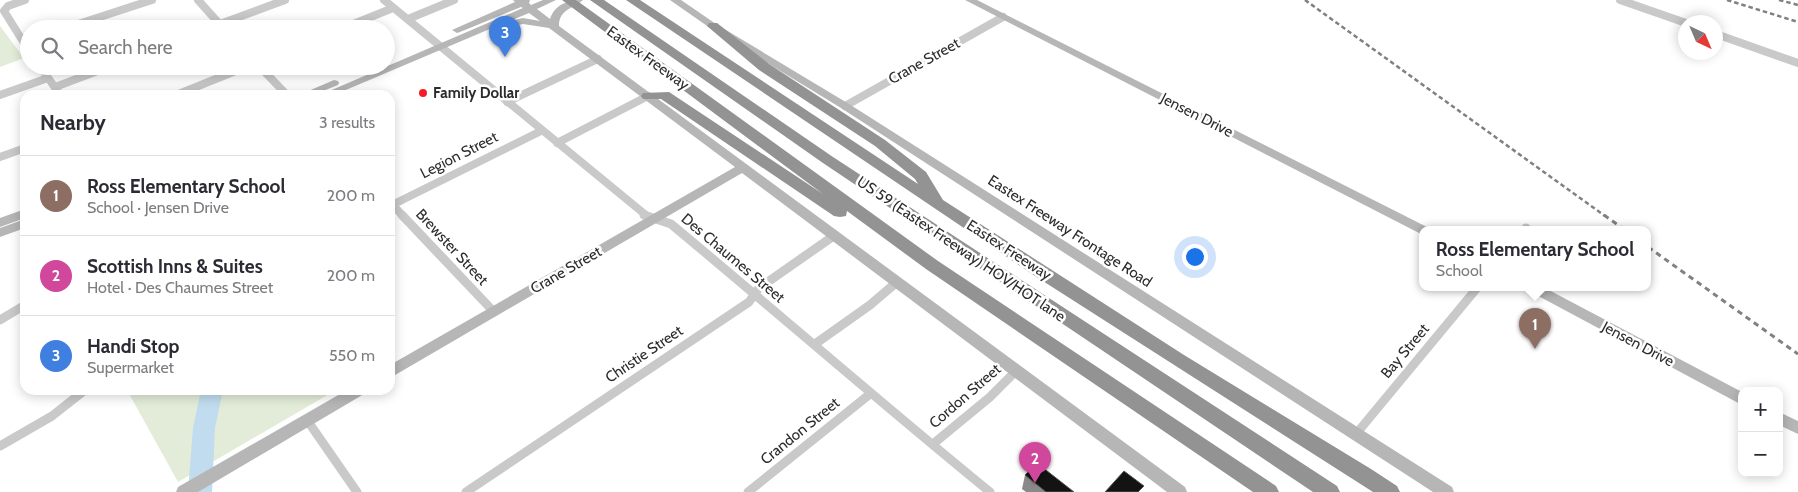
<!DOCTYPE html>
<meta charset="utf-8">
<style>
body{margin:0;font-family:Cabin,sans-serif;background:#f7f7f7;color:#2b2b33}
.controls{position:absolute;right:15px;bottom:15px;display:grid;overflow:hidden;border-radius:10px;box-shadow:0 2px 12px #0003}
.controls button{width:45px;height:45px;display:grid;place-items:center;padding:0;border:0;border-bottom:1px solid #e1e1e2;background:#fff;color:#2b2b33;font:25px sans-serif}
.compass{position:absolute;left:1678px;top:15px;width:45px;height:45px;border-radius:50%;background:#fff;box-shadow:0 2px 12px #0003;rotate:136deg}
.you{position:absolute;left:1194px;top:256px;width:18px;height:18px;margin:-12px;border:4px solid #fff;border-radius:50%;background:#1a73e8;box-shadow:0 0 0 8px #1a73e833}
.badge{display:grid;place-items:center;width:32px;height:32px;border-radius:50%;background:#ea580c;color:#fff;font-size:16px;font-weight:700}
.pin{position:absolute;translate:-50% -41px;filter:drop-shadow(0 1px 2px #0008)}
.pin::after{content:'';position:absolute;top:26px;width:18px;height:15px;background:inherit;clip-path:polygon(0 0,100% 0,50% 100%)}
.popup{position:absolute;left:1419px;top:226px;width:232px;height:65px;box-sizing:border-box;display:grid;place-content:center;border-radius:10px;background:#fff;filter:drop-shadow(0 1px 4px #0005);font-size:16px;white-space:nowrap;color:#7c7c81}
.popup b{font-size:19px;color:#2b2b33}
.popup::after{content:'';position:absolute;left:50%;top:100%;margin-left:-10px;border:10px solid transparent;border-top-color:#fff}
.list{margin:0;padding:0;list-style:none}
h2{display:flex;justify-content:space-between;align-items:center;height:65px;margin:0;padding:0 20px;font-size:21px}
h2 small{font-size:16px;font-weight:400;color:#7c7c81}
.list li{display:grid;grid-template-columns:32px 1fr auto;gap:15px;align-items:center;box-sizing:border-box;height:80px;padding:0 20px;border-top:1px solid #e1e1e2}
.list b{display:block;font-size:19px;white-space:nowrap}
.list p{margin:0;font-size:16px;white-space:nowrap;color:#7c7c81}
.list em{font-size:16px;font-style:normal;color:#7c7c81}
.icon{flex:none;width:28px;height:28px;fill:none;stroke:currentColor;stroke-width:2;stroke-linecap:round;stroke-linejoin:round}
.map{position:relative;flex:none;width:1798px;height:492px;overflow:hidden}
.search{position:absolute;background:#fff;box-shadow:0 2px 12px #0003;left:20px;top:20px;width:375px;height:55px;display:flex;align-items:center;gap:12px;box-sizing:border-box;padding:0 18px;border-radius:28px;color:#7c7c81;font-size:19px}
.panel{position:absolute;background:#fff;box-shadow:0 2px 12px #0003;left:20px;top:90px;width:375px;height:305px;border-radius:15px}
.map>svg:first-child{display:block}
.green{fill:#e2ecd8}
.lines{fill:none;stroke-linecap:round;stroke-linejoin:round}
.river{fill:#c1dcee;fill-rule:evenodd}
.street-far1{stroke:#c9c9c9;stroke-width:8}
.street{stroke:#c9c9c9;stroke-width:9}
.secondary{fill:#b6b6b6;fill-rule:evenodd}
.highway{fill:#939393;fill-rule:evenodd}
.rail-far1{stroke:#818181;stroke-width:2.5;stroke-dasharray:4.5 3;stroke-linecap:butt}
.rail{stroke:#818181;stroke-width:3;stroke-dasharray:5.5 4.5;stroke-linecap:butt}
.wall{fill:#898989}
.building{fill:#131313;stroke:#5a5a5a}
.poi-dot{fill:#f61b29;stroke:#fff;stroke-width:2}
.labels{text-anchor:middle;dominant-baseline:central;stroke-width:5;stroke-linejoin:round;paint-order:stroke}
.street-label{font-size:15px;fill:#2c2c2c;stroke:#fff}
.poi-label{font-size:15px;font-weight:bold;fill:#2c2c2c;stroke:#fff;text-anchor:start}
</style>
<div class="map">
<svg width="1798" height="492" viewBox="0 0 1798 492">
<rect width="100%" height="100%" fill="#fff"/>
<!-- green -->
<path class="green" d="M 0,26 L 24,58 L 0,67 Z
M 127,390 L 336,390 L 178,482 Z"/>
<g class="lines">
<!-- river -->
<path class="river" d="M 201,390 L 223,390 L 215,428 L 212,492 L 188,492 L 193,428 Z"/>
<!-- street-far1 -->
<path class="street-far1" d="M 25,0 L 8,6 L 4,11 L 29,51
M 198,0 L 224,29
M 384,0 L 647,216
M 1620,0 L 1686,23
M 408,19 L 454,0
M 220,24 L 285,0
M 63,29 L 152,0
M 341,29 L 393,8
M 1716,34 L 1798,63
M 40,66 L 60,95
M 259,66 L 287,95
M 55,87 L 111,66
M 0,95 L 48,78
M 176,95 L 248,66
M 507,102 L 598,59
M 845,106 L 1003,17
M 557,143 L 648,96
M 0,157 L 25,148
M 390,202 L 403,216
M 390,206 L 541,131"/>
<!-- street -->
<path class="street" d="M 402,215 L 494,312
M 644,215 L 671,224 C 778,313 882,404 990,492
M 1525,230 L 1526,228
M 0,320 L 25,305
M 815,344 L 870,305 L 897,282
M 307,420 L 357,492
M 1356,434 L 1477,288
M 933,444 L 990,397 L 1016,371
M 0,446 L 52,416 L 85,390
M 466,492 L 749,302 L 759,288 L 835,235
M 748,492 L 870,394"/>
<!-- secondary -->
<path class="secondary" d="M 513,0 L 530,0 L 529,3 L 531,5 L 543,0 L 556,0 L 537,9 L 550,19 C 555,4 568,0 583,0 C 573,9 559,9 559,26 L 1185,487 L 1187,492 L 1167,492 L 742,173 L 390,378 L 390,365 L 735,167 L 549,28 L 523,24 L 508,27 L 504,23 L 334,95 L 320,95 L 523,8 L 521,7 L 460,32 L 457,33 L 452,30 L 515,2 ZM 529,13 L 540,21 L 523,18 L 510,21 Z
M 670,0 L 681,0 L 716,24 L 849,104 L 1452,487 L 1454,492 L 1433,492 L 841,108 L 710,28 Z
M 965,0 L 977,0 L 1427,227 L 1429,230 L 1422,230 L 1422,234 L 1419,233 Z
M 334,80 L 338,81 L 339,83 L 338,85 L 313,95 L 299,95 Z
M 25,209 L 25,218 L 0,227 L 0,218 Z
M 25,219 L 25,228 L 0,237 L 0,228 Z
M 1527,288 L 1545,288 L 1742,392 L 1742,405 L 1529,291 Z
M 347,390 L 366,390 L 364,394 L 198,492 L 176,492 L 178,487 Z
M 1779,412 L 1798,421 L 1798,434 L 1779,425 Z"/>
<!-- highway -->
<path class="highway" d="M 562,0 L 576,0 L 938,261 L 1276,486 L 1279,492 L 1253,492 L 926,269 L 847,211 L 846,216 L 840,217 L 834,216 L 661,99 L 643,99 L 641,96 L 643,93 L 669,92 L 823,194 Z
M 590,0 L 604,0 L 833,157 L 1337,486 L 1340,492 L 1313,492 L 823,163 Z
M 626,0 L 640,0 L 918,184 L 915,179 L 875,146 L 759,70 L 707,26 L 709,23 L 717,23 L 769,64 L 885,140 L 926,172 L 943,200 L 1184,355 L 1371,469 L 1397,486 L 1400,492 L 1373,492 L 1035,276 Z"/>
<!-- rail-far1 -->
<path class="rail-far1" d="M 1305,0 L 1605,216
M 1727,0 L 1798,22
M 1779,0 L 1798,5"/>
<!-- rail -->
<path class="rail" d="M 1604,215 L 1625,230
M 1648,247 L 1798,354"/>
</g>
<!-- wall -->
<path class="wall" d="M 1025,475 L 1074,492 L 1026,492 L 1022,489 Z"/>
<!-- building -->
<path class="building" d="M 1037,463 L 1074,492 L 1046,492 L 1025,475 Z
M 1124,471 L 1144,486 L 1138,492 L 1105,492 Z"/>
<!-- markers -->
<circle class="poi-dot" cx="423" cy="93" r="5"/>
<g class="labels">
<!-- street labels -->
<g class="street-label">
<text transform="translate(648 58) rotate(36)">Eastex Freeway</text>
<text transform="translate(924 61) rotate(-29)">Crane Street</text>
<text transform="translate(1197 115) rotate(27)">Jensen Drive</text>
<text transform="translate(459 155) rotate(-27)">Legion Street</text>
<text transform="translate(1070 231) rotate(33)">Eastex Freeway Frontage Road</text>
<text transform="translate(452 247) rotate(47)">Brewster Street</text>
<text transform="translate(961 249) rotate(34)">US 59 (Eastex Freeway) HOV/HOT lane</text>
<text transform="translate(1009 250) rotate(33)">Eastex Freeway</text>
<text transform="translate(733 258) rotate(40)">Des Chaumes Street</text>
<text transform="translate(566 270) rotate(-30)">Crane Street</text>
<text transform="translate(1638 344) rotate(28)">Jensen Drive</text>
<text transform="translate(1405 351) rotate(-50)">Bay Street</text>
<text transform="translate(644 354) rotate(-34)">Christie Street</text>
<text transform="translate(965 396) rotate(-41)">Cordon Street</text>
<text transform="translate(800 431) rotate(-39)">Crandon Street</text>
</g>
<!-- poi labels -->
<g class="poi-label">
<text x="433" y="93">Family Dollar</text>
</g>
</g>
</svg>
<div class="controls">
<button>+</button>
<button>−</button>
</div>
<svg class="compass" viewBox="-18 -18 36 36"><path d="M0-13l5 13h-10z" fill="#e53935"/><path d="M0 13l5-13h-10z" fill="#7c7c81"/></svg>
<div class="you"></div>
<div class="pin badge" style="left:1535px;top:349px;background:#8d6e63">1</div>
<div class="popup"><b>Ross Elementary School</b>School</div>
<div class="pin badge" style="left:1035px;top:483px;background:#d1479c">2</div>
<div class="pin badge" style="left:505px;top:57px;background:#3f7fe0">3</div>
<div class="search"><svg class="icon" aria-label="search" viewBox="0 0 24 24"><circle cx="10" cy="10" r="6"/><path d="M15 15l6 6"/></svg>Search here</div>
<section class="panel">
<h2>Nearby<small>3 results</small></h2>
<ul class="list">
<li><span class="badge" style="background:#8d6e63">1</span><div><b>Ross Elementary School</b><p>School · Jensen Drive</p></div><em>200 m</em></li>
<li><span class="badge" style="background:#d1479c">2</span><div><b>Scottish Inns &amp; Suites</b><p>Hotel · Des Chaumes Street</p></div><em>200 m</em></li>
<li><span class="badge" style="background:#3f7fe0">3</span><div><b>Handi Stop</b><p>Supermarket</p></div><em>550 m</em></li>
</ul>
</section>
</div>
